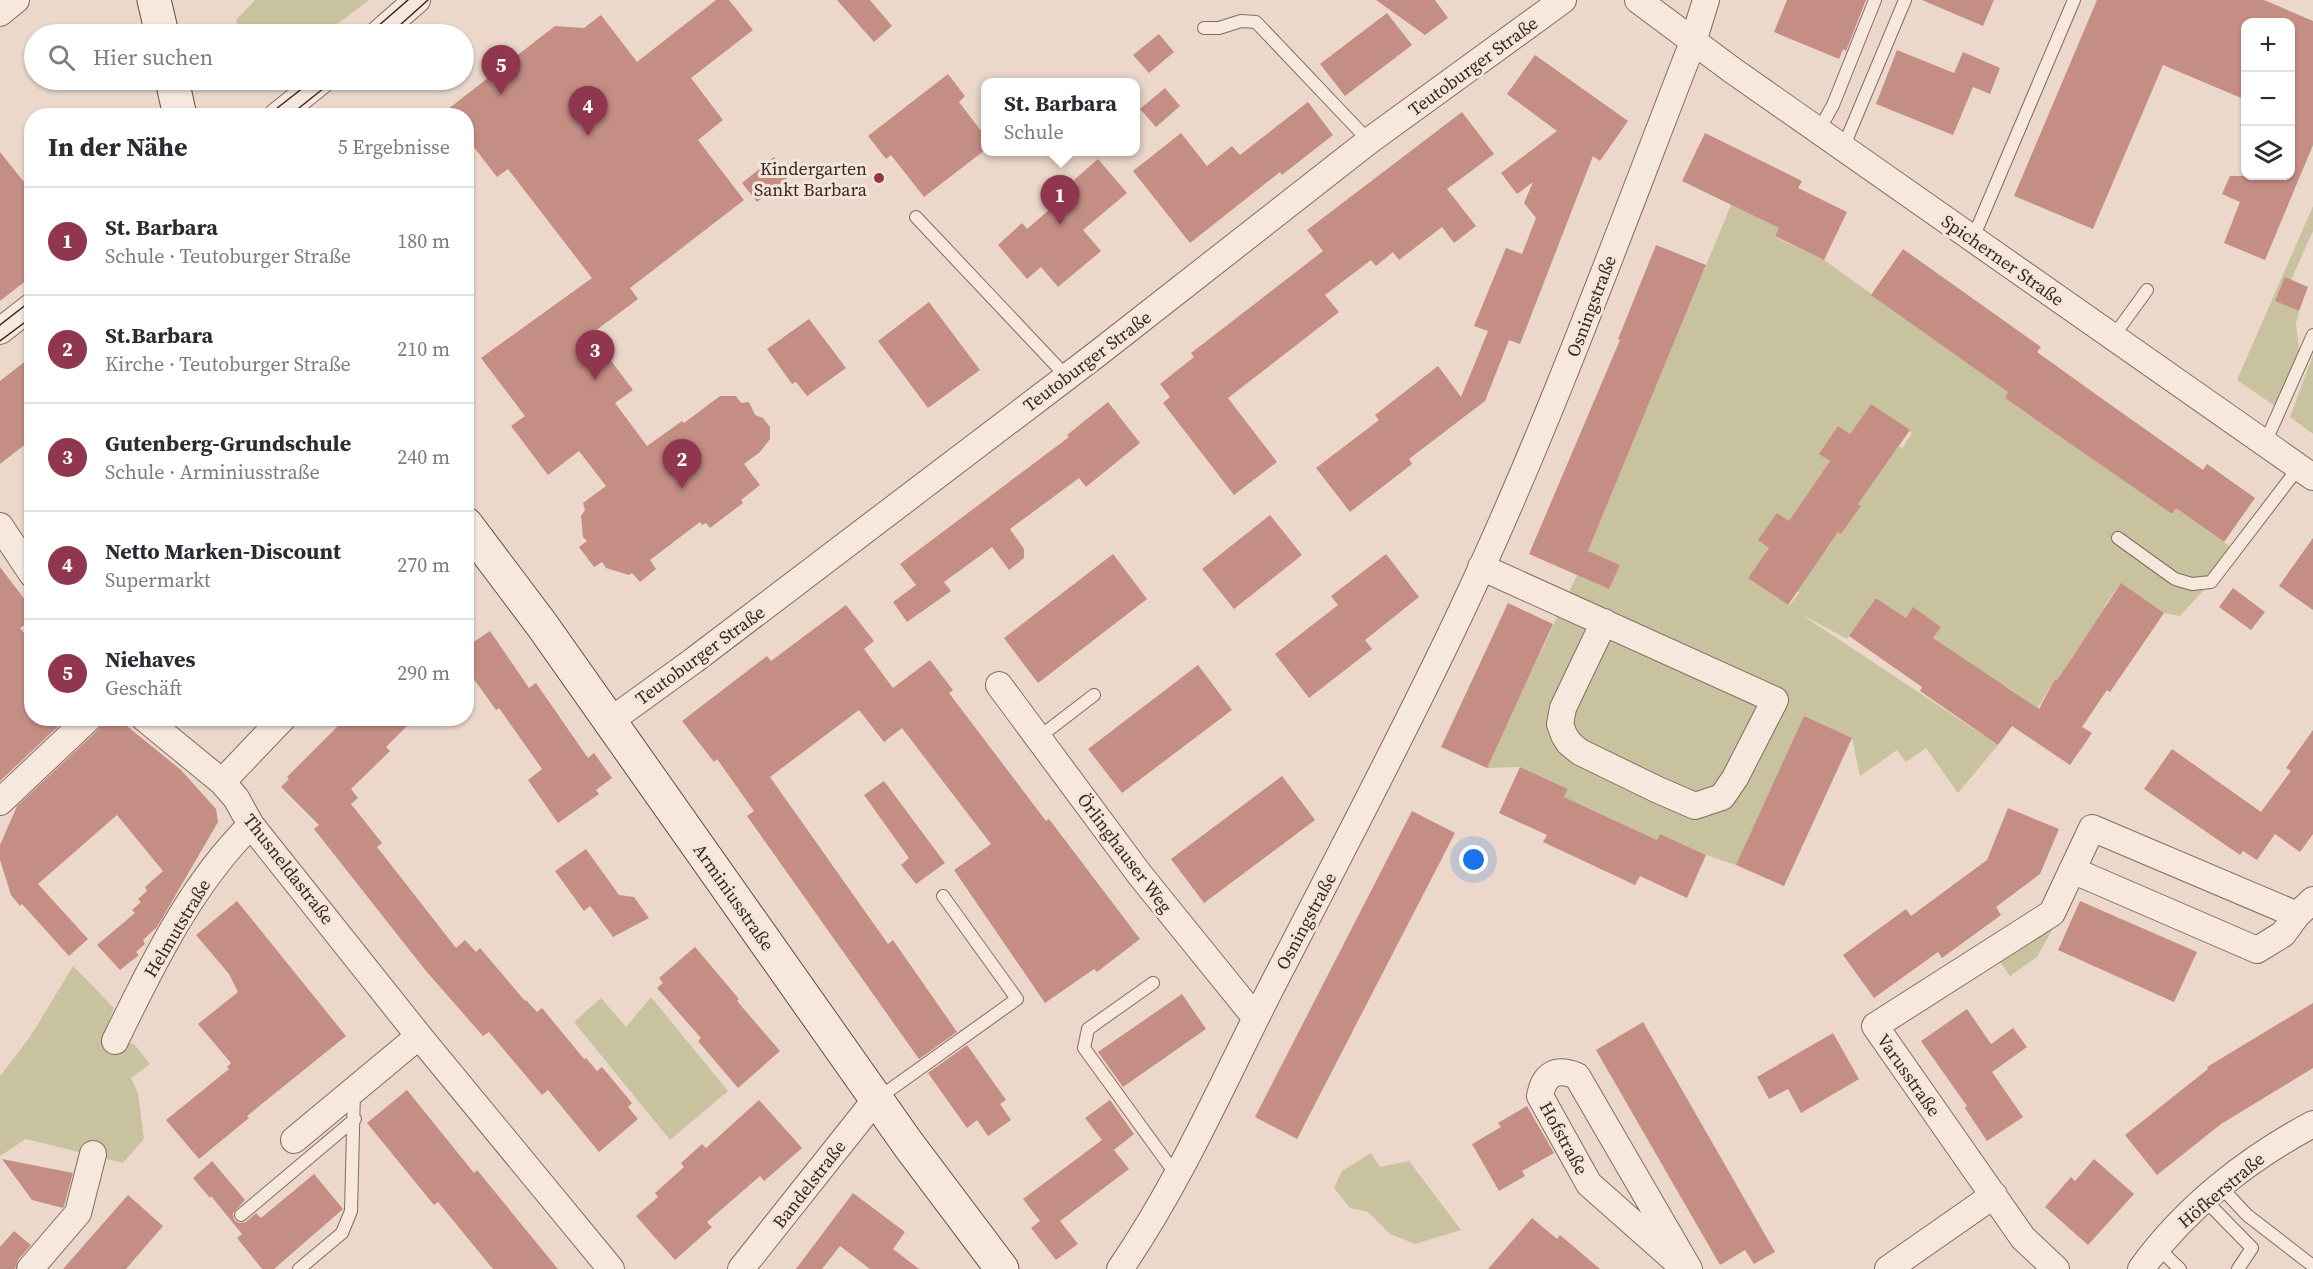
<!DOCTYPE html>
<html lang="de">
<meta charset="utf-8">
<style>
body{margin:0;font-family:"Source Serif 4",serif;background:#f7f7f7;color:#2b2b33}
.controls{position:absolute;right:18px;top:18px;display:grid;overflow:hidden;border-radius:12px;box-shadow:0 2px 4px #0004}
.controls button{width:54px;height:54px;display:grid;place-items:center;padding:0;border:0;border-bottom:2px solid #e1e1e2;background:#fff;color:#2b2b33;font:30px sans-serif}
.you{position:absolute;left:1474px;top:860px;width:21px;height:21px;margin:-15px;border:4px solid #fff;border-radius:50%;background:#1a73e8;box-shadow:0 0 0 9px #1a73e833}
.badge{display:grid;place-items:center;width:39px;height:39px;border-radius:50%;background:#90364e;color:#fff;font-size:20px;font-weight:700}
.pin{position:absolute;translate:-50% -50px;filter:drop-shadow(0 2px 3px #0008)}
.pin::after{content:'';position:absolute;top:32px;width:21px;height:18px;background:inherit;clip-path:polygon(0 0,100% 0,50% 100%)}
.popup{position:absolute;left:981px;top:78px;width:159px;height:78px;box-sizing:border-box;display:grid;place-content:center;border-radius:12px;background:#fff;filter:drop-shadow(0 2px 4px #0005);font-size:20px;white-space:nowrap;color:#7c7c81}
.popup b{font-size:22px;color:#2b2b33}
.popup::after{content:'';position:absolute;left:50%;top:100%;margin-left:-12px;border:12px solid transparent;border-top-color:#fff}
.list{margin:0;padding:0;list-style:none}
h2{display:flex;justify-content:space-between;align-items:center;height:78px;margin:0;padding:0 24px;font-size:26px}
h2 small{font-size:20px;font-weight:400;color:#7c7c81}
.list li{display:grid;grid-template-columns:39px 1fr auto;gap:18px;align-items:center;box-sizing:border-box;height:108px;padding:0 24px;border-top:2px solid #e1e1e2}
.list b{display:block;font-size:22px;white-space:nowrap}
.list p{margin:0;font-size:20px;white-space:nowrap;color:#7c7c81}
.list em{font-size:20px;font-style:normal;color:#7c7c81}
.icon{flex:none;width:33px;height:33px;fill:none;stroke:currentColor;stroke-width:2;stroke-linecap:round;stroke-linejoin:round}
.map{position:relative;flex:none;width:2313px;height:1269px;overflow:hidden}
.search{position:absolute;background:#fff;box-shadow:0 2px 4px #0004;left:24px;top:24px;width:450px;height:66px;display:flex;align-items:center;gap:15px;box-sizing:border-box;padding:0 21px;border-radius:33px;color:#7c7c81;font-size:22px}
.panel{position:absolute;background:#fff;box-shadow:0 2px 4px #0004;left:24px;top:108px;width:450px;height:618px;border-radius:24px}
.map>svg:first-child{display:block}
.green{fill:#c8c29f;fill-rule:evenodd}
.building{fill:#c58e84}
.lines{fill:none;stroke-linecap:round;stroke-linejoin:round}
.lane-casing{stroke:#866a60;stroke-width:14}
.street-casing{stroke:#866a60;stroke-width:28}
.secondary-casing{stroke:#684c43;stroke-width:35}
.lane{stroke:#f6e8dd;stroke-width:12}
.street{stroke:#f6e8dd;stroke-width:26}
.secondary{stroke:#f6e8dd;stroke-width:33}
.tram{stroke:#382722;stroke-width:1.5}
.poi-dot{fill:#90364e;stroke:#f3e5d9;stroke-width:2}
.labels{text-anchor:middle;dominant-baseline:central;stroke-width:6;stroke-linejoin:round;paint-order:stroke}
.street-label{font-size:18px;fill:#382722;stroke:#f3e5d9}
.poi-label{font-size:18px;fill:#382722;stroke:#f3e5d9;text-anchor:end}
</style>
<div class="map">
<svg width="2313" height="1269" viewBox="0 0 2313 1269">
<rect width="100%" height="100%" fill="#ebd8ca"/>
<!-- green -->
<path class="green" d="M 255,0 L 369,0 L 324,34 L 239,34 L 236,20 Z
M 1731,205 L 1779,228 L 1775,237 L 1824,260 L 2008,392 L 2005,398 L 2172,514 L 2176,508 L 2236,551 L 2211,582 L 2180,616 L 2164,613 L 2120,584 L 2104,607 L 2109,610 L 2099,618 L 2057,680 L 2055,679 L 2036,711 L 2028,702 L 2004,685 L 2001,689 L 1933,638 L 1941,627 L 1913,608 L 1906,618 L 1876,598 L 1847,639 L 1799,613 L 1998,745 L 1958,793 L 1926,748 L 1906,762 L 1897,750 L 1860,776 L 1852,738 L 1736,865 L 1706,855 L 1660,834 L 1657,840 L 1564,797 L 1568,789 L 1520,767 L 1486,768 L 1577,575 L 1609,589 L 1619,565 L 1588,551 ZM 1871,404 L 1912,433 L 1902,448 L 1899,446 L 1858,504 L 1861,506 L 1841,534 L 1838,532 L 1826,550 L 1824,548 L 1797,591 L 1799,593 L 1789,606 L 1749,578 L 1769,548 L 1758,540 L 1789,521 L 1830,461 L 1820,454 L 1838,426 L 1850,434 Z
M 2313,206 L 2313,231 L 2291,280 L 2275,301 L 2299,311 L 2296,323 L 2299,352 L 2275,406 L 2237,380 Z
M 2313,355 L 2313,434 L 2290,417 Z
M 2053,928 L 2037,957 L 2010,976 L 1998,959 Z
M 73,966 L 114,1008 L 105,1031 L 115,1041 L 134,1044 L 150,1064 L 131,1078 L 138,1093 L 144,1139 L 123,1163 L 26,1139 L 0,1156 L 0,1076 L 30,1037 Z
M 651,997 L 728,1091 L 670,1140 L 574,1022 L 601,998 L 626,1027 Z
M 1371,1153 L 1380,1167 L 1409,1161 L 1461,1230 L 1415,1244 L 1390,1234 L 1368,1212 L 1350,1208 L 1334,1188 L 1342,1171 Z"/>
<!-- building -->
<path class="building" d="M 716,0 L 729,0 L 753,30 L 691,78 L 723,120 L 698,140 L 744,200 L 630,288 L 638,299 L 591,334 L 633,390 L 615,403 L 647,446 L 682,421 L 684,423 L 720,396 L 736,396 L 741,403 L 749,402 L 755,415 L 763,418 L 770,427 L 770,439 L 760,452 L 744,464 L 760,485 L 741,500 L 743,503 L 710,528 L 706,523 L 702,525 L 700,522 L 650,560 L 656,569 L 640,582 L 632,573 L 629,575 L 606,568 L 602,562 L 594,567 L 579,547 L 587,541 L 583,537 L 581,516 L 585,510 L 583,503 L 606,486 L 579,451 L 548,475 L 511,426 L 525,416 L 481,358 L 592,278 L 508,169 L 497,177 L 466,137 L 466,116 L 439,116 L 555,26 L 584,28 L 601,15 L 637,62 Z
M 837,0 L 870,0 L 892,26 L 874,42 Z
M 1376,0 L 1435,0 L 1448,18 L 1425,35 Z
M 1787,0 L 1866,0 L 1846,51 L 1843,49 L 1839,59 L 1774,32 Z
M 1922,0 L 1994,0 L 1983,26 Z
M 2097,0 L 2264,0 L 2313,21 L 2313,145 L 2265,260 L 2224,243 L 2240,202 L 2222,194 L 2230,176 L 2290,176 L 2290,22 L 2246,22 L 2246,100 L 2163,65 L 2093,229 L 2014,196 Z
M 1387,13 L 1412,45 L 1345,96 L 1320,64 Z
M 1159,34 L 1174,52 L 1149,73 L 1133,55 Z
M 1897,50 L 1954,73 L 1963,52 L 2000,68 L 1990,94 L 1973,87 L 1953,135 L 1876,104 Z
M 1535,55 L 1628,121 L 1600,161 L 1593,156 L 1520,344 L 1509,340 L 1485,401 L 1409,459 L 1412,464 L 1350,512 L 1316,468 L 1379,420 L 1375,415 L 1438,366 L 1461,397 L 1488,331 L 1474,326 L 1506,248 L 1522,254 L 1536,218 L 1524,203 L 1533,182 L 1517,194 L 1501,173 L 1557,131 L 1507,94 Z
M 948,74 L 965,96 L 959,102 L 985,136 L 985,150 L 924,197 L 891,155 L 886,159 L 868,136 Z
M 1165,88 L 1180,106 L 1156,127 L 1140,109 Z
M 1308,102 L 1333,135 L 1282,175 L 1280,172 L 1190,243 L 1133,171 L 1181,133 L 1207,166 L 1232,146 L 1240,155 Z
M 1462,112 L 1494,154 L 1447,189 L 1476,226 L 1454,243 L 1442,227 L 1399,260 L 1393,252 L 1376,266 L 1371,260 L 1325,295 L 1339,312 L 1228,398 L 1277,462 L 1234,495 L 1163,403 L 1170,397 L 1160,384 L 1194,357 L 1191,353 L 1323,251 L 1307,230 Z
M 1705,133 L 1802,181 L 1798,188 L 1847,212 L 1824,260 L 1775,236 L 1779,228 L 1682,181 Z
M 0,152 L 32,192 L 32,276 L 0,301 Z
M 774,157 L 789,177 L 757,202 L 742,183 Z
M 1098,159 L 1127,193 L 1083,230 L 1101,251 L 1058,287 L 1041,267 L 1027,279 L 998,245 L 1022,223 L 1027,229 L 1078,185 L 1074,180 Z
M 1656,245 L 1706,265 L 1588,551 L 1620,565 L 1609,589 L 1529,554 L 1620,340 L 1618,339 Z
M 1903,249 L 2041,347 L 2037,352 L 2101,398 L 2203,470 L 2207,464 L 2255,498 L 2224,542 L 2176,508 L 2172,514 L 2052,431 L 2005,398 L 2008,392 L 1871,295 Z
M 2285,277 L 2308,287 L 2299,311 L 2275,301 Z
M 929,302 L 980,370 L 928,408 L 878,341 Z
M 809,319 L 846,368 L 807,396 L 796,382 L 792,384 L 767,349 Z
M 32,356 L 32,439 L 0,464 L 0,381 Z
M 1108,402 L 1140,443 L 1086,487 L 1079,478 L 1010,529 L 1024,549 L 1024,558 L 1009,570 L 992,547 L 944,582 L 951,591 L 907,622 L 893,602 L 916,585 L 900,564 L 1069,437 L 1067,435 Z
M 1871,404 L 1910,430 L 1858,504 L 1861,506 L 1841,534 L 1838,532 L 1788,605 L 1748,578 L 1769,548 L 1758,540 L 1777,513 L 1789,521 L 1830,461 L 1819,454 L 1838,426 L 1850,434 Z
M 1270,515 L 1302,555 L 1234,609 L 1202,569 Z
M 2313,538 L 2313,610 L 2279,586 Z
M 1113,554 L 1147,599 L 1038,683 L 1004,638 Z
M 1386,554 L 1419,597 L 1365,640 L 1372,649 L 1309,698 L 1275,654 L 1338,605 L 1331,596 Z
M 0,567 L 32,609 L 32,620 L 20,628 L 32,643 L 32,718 L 67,718 L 0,781 Z
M 2121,583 L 2164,613 L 2110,692 L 2107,690 L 2082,727 L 2092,733 L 2070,765 L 2012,726 L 1998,745 L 1920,691 L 1922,687 L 1849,636 L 1876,598 L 1906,618 L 1913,607 L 1941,627 L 1933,638 L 2039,709 L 2055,679 L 2057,680 L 2072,658 Z
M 2233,588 L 2265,612 L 2251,630 L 2219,607 Z
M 1508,603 L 1553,624 L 1487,768 L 1441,747 Z
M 846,605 L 874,641 L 864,649 L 893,688 L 930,660 L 953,690 L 949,693 L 1046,821 L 1049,819 L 1140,939 L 1097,972 L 1094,969 L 1045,1003 L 954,870 L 991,844 L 902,728 L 884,742 L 859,710 L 770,777 L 888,944 L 893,940 L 957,1032 L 919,1059 L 747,816 L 754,811 L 717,759 L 714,762 L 682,721 L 767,656 L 771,661 Z
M 490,631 L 529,688 L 536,683 L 588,758 L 594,753 L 612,778 L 596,790 L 599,794 L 558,823 L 528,780 L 542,769 L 499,708 L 496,710 L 466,668 L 466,647 Z
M 1198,665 L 1232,710 L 1122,793 L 1088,749 Z
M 1804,716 L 1852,738 L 1784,886 L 1736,865 Z
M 104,718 L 117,718 L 181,770 L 216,809 L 218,822 L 157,927 L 143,940 L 145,944 L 136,952 L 139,955 L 120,970 L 97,945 L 135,913 L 132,910 L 141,902 L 138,899 L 147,891 L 145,887 L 163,871 L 117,815 L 38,884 L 88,939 L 69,956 L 22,904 L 20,906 L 11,895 L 0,860 L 0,845 L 17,806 L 99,729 Z
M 346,718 L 415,718 L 386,747 L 390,751 L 351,789 L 358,798 L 351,804 L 382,843 L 377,847 L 456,948 L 465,940 L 476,952 L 480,948 L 525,1001 L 526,1000 L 537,1012 L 542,1008 L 584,1059 L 586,1058 L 597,1071 L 602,1067 L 632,1103 L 628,1107 L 638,1119 L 599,1152 L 548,1090 L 542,1095 L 489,1032 L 483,1036 L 426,971 L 314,829 L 319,825 L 281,787 L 289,779 L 287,777 Z
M 2313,730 L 2313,834 L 2300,852 L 2275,834 L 2257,860 L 2243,851 L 2240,855 L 2144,789 L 2172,749 L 2261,812 L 2291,771 L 2286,768 Z
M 1520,767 L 1568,789 L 1564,797 L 1657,840 L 1660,834 L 1706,855 L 1687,898 L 1640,876 L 1635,885 L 1543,842 L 1547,835 L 1499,813 Z
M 1282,776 L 1315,820 L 1204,903 L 1171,859 Z
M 884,781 L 945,863 L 916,884 L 901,865 L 909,858 L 864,795 Z
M 2008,808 L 2059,829 L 2040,874 L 1996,907 L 2001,915 L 1942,958 L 1938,952 L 1874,998 L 1843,955 L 1906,909 L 1911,916 L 1987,860 Z
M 1412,811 L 1455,833 L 1297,1139 L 1255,1117 Z
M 586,849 L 619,895 L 634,897 L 649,918 L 613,937 L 590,906 L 584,911 L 555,871 Z
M 237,901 L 346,1036 L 247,1116 L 249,1118 L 199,1159 L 166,1120 L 229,1069 L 227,1067 L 231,1063 L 198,1024 L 238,992 L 229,974 L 196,935 Z
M 2080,901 L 2197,952 L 2174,1002 L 2058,950 Z
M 695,947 L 739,999 L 737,1001 L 780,1051 L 738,1088 L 698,1041 L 701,1038 L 657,988 L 663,983 L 659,978 Z
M 1182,994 L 1206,1029 L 1123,1087 L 1098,1052 Z
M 2313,1003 L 2313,1068 L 2221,1124 L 2157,1175 L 2125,1135 L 2208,1069 L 2207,1067 Z
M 1967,1009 L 1991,1044 L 2013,1028 L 2027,1047 L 1992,1072 L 2023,1117 L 1987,1141 L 1965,1108 L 1967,1106 L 1921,1041 Z
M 1643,1022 L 1775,1252 L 1754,1264 L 1745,1250 L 1720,1265 L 1596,1050 Z
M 1833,1033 L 1859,1079 L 1801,1113 L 1788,1089 L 1769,1099 L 1757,1077 Z
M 967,1045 L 1006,1100 L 1000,1104 L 1011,1120 L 988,1136 L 977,1120 L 967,1128 L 928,1073 Z
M 407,1090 L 474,1173 L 477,1170 L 558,1269 L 493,1269 L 438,1202 L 434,1205 L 367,1123 Z
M 759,1100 L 802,1148 L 764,1181 L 760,1176 L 707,1222 L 712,1227 L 675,1260 L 636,1216 L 658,1197 L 655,1193 L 684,1167 L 681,1163 L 702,1144 L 706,1148 Z
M 1110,1100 L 1134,1134 L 1114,1150 L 1129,1169 L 1060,1221 L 1078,1244 L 1056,1260 L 1031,1228 L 1040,1221 L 1023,1199 L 1102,1140 L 1085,1118 Z
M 1527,1106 L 1554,1153 L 1522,1171 L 1525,1176 L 1499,1191 L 1472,1144 L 1501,1127 L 1498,1123 Z
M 2,1159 L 73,1173 L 64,1206 L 63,1208 L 32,1200 Z
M 2094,1159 L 2134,1194 L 2088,1245 L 2045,1207 L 2071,1177 L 2075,1181 Z
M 212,1161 L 245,1200 L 233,1213 L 234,1220 L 239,1223 L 246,1222 L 256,1213 L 261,1218 L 314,1174 L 343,1209 L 274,1269 L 262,1269 L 237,1238 L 242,1234 L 211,1196 L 210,1198 L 193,1178 Z
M 853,1193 L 905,1232 L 893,1249 L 919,1269 L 870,1269 L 840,1246 L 822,1269 L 796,1269 Z
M 128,1195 L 163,1226 L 126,1269 L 63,1269 Z
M 1532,1218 L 1557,1239 L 1560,1235 L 1600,1269 L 1488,1269 Z
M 14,1231 L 31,1245 L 18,1260 L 15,1269 L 0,1269 L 0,1247 Z"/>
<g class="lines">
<defs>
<path id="lane" d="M 1204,28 L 1219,28 L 1241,21 L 1256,22 L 1369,141
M 1819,130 L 1833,105 L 1875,0
M 1843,148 L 1905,0
M 916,217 L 1067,377
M 1973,238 L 2074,0
M 2113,337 L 2147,290
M 2265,443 L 2313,335
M 2118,538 L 2175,579 L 2192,584 L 2211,582 L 2299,467
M 1038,738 L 1094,695
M 1153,983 L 1088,1029 L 1084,1048 L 1177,1176
M 877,1099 L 1017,999 L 943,896
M 2220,1186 L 2247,1215 L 2313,1266
M 2205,1200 L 2252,1248 L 2238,1269
M 241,1215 L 355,1119
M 2157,1247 L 2180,1269
M 299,1269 L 342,1233 L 351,1211 L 354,1091"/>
<path id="street" d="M 1638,0 L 1732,70 L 2313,477
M 0,13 L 16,0
M 378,34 L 417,0
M 277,116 L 322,80
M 0,331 L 32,306
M 0,526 L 32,574
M 1481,567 L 1775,700 L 1735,778 L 1722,797 L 1695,806 L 1656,789 L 1580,752 L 1569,743 L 1564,735 L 1560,724 L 1563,708 L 1604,622
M 999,685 L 1140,875 L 1255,1017
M 144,718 L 222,782 L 236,798 L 251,825 L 419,1036 L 611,1269
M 610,721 L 693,661 L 1097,354 L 1369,141 L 1563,0
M 222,782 L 283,718
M 0,802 L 89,718
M 2072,870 L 2257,950 L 2283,934 L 2297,915 L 2313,900
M 115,1041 C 152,965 191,884 251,825
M 294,1140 L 419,1036
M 30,1269 L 78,1213 L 93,1154
M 741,1269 L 876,1099
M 1120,1269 C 1186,1173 1230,1065 1284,963 C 1344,846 1406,729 1462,610 C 1549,425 1619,232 1693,42 L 1706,0
M 1685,1269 L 1589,1184 L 1540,1096 C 1544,1075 1555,1067 1577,1076 L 1689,1269
M 1888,1269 L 1994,1195
M 2056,1269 L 2023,1238 L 1875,1026 L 2052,913 L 2092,828 L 2297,915
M 2141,1269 C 2185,1208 2247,1159 2313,1124"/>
<path id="secondary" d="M 154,0 L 162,34
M 172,80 L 180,116
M 466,524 L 542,625 L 908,1144 L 1002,1269"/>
</defs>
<!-- lane casing -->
<use href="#lane" class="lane-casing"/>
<!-- street casing -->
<use href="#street" class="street-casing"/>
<!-- secondary casing -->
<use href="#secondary" class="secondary-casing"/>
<!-- lane -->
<use href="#lane" class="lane"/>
<!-- street -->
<use href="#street" class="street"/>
<!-- secondary -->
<use href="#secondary" class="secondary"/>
<!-- tram -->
<path class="tram" d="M 369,34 L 408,0
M 390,34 L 428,0
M 267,116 L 313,80
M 289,116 L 334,80
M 0,325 L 32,300
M 0,341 L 32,317"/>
</g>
<!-- markers -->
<circle class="poi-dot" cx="879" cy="178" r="6"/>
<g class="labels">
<!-- street labels -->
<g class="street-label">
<text transform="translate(1473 66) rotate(-36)">Teutoburger Straße</text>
<text transform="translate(2003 260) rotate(35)">Spicherner Straße</text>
<text transform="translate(1591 306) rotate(-69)">Osningstraße</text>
<text transform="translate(1087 361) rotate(-37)">Teutoburger Straße</text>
<text transform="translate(700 655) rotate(-36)">Teutoburger Straße</text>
<text transform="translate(1125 853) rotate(53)">Örlinghauser Weg</text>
<text transform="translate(289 869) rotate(52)">Thusneldastraße</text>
<text transform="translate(734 897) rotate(55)">Arminiusstraße</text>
<text transform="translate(1306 921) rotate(-62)">Osningstraße</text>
<text transform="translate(177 928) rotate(-59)">Helmutstraße</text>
<text transform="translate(1909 1075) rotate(55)">Varusstraße</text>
<text transform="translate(1564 1138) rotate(61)">Hofstraße</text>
<text transform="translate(809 1184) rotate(-52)">Bandelstraße</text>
<text transform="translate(2221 1190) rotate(-40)">Höfkerstraße</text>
</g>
<!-- poi labels -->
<g class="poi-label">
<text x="867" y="168">Kindergarten<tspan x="867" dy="21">Sankt Barbara</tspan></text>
</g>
</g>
</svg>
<div class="controls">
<button>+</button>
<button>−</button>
<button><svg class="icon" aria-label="layers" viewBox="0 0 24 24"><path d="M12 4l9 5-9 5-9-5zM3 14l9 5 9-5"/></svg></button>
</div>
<div class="you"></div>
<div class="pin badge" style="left:1060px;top:225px">1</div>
<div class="popup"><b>St. Barbara</b>Schule</div>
<div class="pin badge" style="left:682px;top:489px">2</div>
<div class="pin badge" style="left:595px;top:380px">3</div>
<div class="pin badge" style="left:588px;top:136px">4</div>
<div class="pin badge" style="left:501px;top:95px">5</div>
<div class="search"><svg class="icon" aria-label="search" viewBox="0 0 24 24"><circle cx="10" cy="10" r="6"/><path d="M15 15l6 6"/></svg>Hier suchen</div>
<section class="panel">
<h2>In der Nähe<small>5 Ergebnisse</small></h2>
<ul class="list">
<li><span class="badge">1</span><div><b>St. Barbara</b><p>Schule · Teutoburger Straße</p></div><em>180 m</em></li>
<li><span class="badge">2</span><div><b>St.Barbara</b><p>Kirche · Teutoburger Straße</p></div><em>210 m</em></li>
<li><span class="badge">3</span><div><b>Gutenberg-Grundschule</b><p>Schule · Arminiusstraße</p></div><em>240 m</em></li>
<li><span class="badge">4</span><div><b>Netto Marken-Discount</b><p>Supermarkt</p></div><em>270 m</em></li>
<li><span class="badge">5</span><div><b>Niehaves</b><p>Geschäft</p></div><em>290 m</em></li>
</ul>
</section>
</div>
